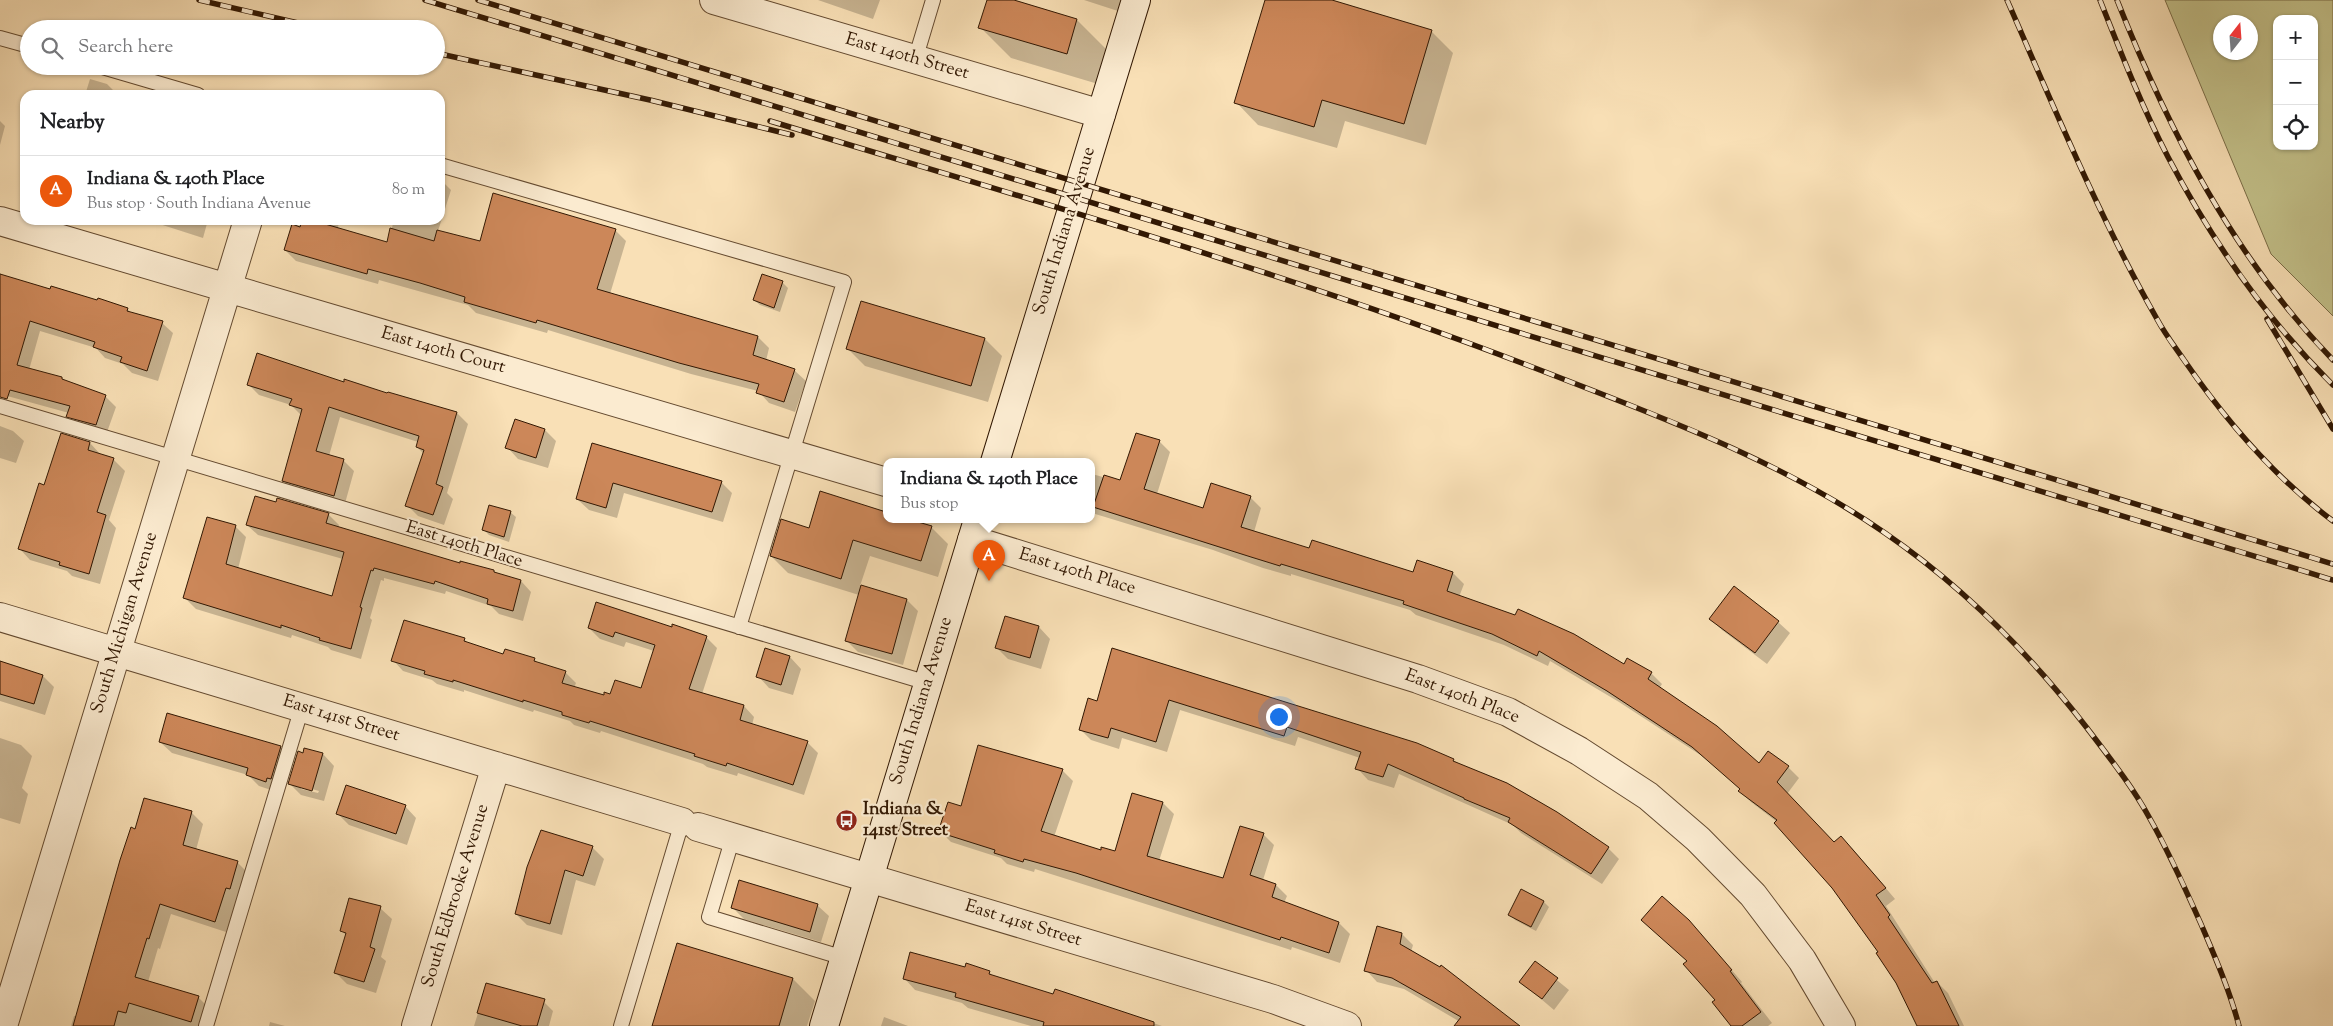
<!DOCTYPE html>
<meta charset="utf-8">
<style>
body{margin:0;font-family:"Sorts Mill Goudy",serif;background:#f6f6f6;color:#202124}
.controls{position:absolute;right:15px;top:15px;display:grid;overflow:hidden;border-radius:10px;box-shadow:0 1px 4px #0004}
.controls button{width:45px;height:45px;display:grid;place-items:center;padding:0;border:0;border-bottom:1px solid #e0e0e0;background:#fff;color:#202124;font:25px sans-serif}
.compass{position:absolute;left:2213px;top:15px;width:45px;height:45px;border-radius:50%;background:#fff;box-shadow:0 1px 4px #0004;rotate:17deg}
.you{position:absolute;left:1278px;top:716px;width:18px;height:18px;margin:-12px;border:4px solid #fff;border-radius:50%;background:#1a73e8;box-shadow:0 0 0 8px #1a73e833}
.badge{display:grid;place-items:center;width:32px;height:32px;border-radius:50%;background:#ea580c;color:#fff;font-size:16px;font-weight:700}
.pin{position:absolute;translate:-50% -41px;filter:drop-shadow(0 1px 2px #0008)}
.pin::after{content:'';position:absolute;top:26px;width:18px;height:15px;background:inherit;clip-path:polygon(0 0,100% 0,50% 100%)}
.popup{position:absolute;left:883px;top:458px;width:212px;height:65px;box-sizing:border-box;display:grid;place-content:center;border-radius:10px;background:#fff;filter:drop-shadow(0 1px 4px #0005);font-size:16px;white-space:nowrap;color:#757577}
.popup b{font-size:19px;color:#202124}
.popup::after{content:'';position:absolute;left:50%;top:100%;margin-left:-10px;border:10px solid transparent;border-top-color:#fff}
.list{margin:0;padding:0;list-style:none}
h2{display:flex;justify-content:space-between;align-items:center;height:65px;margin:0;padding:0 20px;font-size:21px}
h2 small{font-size:16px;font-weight:400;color:#757577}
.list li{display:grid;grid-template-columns:32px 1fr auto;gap:15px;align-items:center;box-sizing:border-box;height:70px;padding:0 20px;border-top:1px solid #e0e0e0}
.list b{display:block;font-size:19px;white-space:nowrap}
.list p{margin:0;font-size:16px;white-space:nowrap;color:#757577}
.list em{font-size:16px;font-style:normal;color:#757577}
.icon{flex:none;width:28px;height:28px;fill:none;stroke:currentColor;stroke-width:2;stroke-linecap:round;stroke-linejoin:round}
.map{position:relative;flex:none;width:2333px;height:1026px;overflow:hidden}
.search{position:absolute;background:#fff;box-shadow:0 1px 4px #0004;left:20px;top:20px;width:425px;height:55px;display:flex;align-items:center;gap:12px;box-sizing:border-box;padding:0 18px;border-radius:28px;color:#757577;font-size:19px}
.panel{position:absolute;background:#fff;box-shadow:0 1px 4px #0004;left:20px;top:90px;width:425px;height:135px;border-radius:15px}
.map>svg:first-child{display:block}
.green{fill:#c3c18a;stroke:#7a6c46;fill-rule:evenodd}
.shadow{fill:#0003;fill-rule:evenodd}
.building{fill:#cc8759;stroke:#321803}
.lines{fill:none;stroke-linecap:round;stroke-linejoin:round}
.service-casing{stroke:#644a30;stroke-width:16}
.minor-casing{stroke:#644a30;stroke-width:30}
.secondary-casing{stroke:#321803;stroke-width:30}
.service{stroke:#fbebd0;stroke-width:14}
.minor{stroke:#fbebd0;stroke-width:28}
.secondary{stroke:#fbebd0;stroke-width:28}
.rail-casing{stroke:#321803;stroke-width:5.5}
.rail{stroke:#fbebd0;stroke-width:4;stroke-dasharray:11;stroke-linecap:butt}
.labels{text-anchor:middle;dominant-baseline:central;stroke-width:4.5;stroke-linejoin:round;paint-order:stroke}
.street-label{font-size:18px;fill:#321803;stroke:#fbebd0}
.poi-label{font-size:18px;font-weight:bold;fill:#321803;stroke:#fbebd0;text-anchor:start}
</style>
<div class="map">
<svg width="2333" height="1026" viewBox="0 0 2333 1026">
<rect width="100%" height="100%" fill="#f9e0b6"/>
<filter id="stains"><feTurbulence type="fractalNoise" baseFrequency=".004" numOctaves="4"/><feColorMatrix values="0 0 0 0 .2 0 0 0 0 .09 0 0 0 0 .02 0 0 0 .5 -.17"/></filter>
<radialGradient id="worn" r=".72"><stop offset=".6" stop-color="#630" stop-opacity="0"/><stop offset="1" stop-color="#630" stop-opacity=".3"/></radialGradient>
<!-- green -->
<path class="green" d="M 2165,0 L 2333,0 L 2333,316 L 2271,254 ZM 2277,19 L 2314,19 L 2314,146 L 2277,146 ZM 2220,22 L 2250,22 L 2250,52 L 2220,52 Z"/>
<!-- shadow -->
<path class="shadow" d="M 818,0 L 880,0 L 873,19 Z
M 988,0 L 1009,0 L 1077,20 L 1108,51 L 1098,84 L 1011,58 L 980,27 Z
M 1084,0 L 1125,0 L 1121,12 Z
M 1266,0 L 1327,0 L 1431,31 L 1453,53 L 1426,145 L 1345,121 L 1337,148 L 1258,125 L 1236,102 Z
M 90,79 L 107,84 L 118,95 L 85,95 Z
M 0,121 L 5,126 L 0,145 Z
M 440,179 L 451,190 L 438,231 L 481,243 L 615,230 L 626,241 L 610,294 L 758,337 L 769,348 L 766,361 L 794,370 L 806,381 L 795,412 L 769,403 L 758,391 L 691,374 L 548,330 L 547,333 L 476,313 L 468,305 L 379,280 L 378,284 L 296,261 L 285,250 L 301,228 L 303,220 L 334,220 L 339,224 L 337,229 L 388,243 L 394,220 L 440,220 Z
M 147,220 L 208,220 L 203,238 Z
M 0,273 L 4,277 L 51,291 L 127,309 L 131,313 L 162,323 L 173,333 L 158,381 L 132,373 L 123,364 L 105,358 L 96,348 L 40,331 L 29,370 L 62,378 L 65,382 L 105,396 L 116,407 L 106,435 L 78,427 L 68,416 L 69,413 L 0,394 Z
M 782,282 L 788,288 L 780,312 L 760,305 L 754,300 Z
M 985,339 L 1002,356 L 988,402 L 865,366 L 848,349 Z
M 344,383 L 457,413 L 468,424 L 447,493 L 453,499 L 444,525 L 418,516 L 407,505 L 424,454 L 417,447 L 418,442 L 340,417 L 329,456 L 343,460 L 354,471 L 344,507 L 294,492 L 283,481 L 302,416 L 291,405 L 259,395 L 248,384 Z
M 0,426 L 13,431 L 24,441 L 16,463 L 0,458 Z
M 545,430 L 556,441 L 548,468 L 518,459 L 507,447 Z
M 1159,441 L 1170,452 L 1157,494 L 1204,509 L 1250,497 L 1261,508 L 1254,532 L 1310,549 L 1414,574 L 1418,562 L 1453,573 L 1464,584 L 1459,597 L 1624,666 L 1651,673 L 1662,684 L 1659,689 L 1759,765 L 1788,767 L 1799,778 L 1787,794 L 1834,843 L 1852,848 L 1895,899 L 1886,906 L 1935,983 L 1937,982 L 1948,993 L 1964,1026 L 1919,1026 L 1880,952 L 1833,887 L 1777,822 L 1751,802 L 1740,791 L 1741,790 L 1705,758 L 1619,702 L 1550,661 L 1548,666 L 1504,645 L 1416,615 L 1410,610 L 1291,574 L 1291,576 L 1263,568 L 1213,550 L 1092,513 L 1092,474 L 1121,482 Z
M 90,443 L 101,455 L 113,459 L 125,471 L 109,520 L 116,528 L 100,584 L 72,576 L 67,571 L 30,560 L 19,548 L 45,486 Z
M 593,444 L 721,482 L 732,493 L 723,522 L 624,493 L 617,518 L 589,510 L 577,499 Z
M 821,493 L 886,513 L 886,520 L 906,520 L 931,527 L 948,544 L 938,577 L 870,556 L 860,586 L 907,600 L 918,611 L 903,665 L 858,652 L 846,640 L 859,595 L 788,573 L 771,556 L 810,529 Z
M 510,512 L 516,517 L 509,542 L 489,535 L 484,530 Z
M 328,514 L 339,525 L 338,528 L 461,564 L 494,571 L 497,574 L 521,581 L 531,592 L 523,621 L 499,614 L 491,606 L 446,591 L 445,594 L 384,578 L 384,581 L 381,580 L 370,618 L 372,620 L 361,659 L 331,650 L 328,647 L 292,635 L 291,638 L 196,609 L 185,598 L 208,518 L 236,527 L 246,537 L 238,569 L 332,597 L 343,559 L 258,535 L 247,525 Z
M 1734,588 L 1778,622 L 1790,633 L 1767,664 L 1722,630 L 1711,619 Z
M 1006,617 L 1039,627 L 1050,639 L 1041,669 L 1008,659 L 996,647 Z
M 589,628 L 672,629 L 706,637 L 717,648 L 702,694 L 744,706 L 754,717 L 752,725 L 807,742 L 818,753 L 804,795 L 738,773 L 737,776 L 707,767 L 703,764 L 601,731 L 600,733 L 574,725 L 570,721 L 534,710 L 533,712 L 464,690 L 464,692 L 437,684 L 432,680 L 403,671 L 393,660 L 464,639 L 469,644 L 504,655 L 534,659 L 539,664 L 565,672 L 576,683 L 574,688 L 604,696 L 642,690 L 654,651 L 626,642 L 624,647 L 600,639 Z
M 766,650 L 790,657 L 801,669 L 793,695 L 769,688 L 758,676 Z
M 1113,650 L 1453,760 L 1608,848 L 1619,859 L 1602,884 L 1521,833 L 1513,825 L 1399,774 L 1394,788 L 1368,780 L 1357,768 L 1360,758 L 1298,737 L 1295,746 L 1180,710 L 1167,752 L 1122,738 L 1119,749 L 1091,740 L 1080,729 L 1098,703 Z
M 0,662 L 43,676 L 54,687 L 45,715 L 0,701 Z
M 0,738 L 21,745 L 32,756 L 22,788 L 28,794 L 20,824 L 0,818 Z
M 160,742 L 280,747 L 292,758 L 277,792 L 259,786 L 248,775 L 172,753 Z
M 323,754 L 334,766 L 324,801 L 301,795 L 289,783 ZM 301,786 L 319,791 L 318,793 L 301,789 Z
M 1062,770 L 1073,781 L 1054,837 L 1101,851 L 1116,853 L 1133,794 L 1163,803 L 1174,814 L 1159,861 L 1224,879 L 1263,834 L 1274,845 L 1263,880 L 1276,885 L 1287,896 L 1284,903 L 1339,923 L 1350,934 L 1340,963 L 1292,947 L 1291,950 L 1035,869 L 1034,872 L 1007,864 L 1001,858 L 951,842 L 940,831 L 962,807 Z
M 145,799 L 192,813 L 203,824 L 196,850 L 237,862 L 248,873 L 226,932 L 171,914 L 160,949 L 158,948 L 148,982 L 198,997 L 209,1008 L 204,1026 L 71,1026 L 74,1016 L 77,1016 Z
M 405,806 L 416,818 L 407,845 L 349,825 L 338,814 Z
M 542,831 L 592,847 L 604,859 L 595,886 L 576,880 L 562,935 L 527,925 L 516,914 Z
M 1522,891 L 1544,902 L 1549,907 L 1536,931 L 1515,920 L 1510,914 Z
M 817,905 L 829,916 L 821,942 L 744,919 L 732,907 Z
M 380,908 L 392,919 L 381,957 L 386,961 L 376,993 L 347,984 L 335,972 L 347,936 L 341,930 Z
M 1700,933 L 1742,982 L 1741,983 L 1772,1023 L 1768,1026 L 1733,1026 L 1688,961 Z
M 1402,934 L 1413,945 L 1411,952 L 1516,1026 L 1467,1026 L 1404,989 L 1377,982 L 1366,970 Z
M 678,944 L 793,979 L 815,1001 L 807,1026 L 653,1026 Z
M 1536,963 L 1569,990 L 1554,1010 L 1521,982 Z
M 965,969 L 989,972 L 994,977 L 1054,995 L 1056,990 L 1162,1026 L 1031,1026 L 968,1008 L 962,1003 L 915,990 L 904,978 Z
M 487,984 L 542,1000 L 553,1011 L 549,1026 L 474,1026 Z
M 884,1017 L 908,1026 L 881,1026 Z
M 270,1022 L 285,1026 L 269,1026 Z"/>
<!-- building -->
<path class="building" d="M 987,0 L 1014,0 L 1077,19 L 1067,54 L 978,28 Z
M 1265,0 L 1332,0 L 1432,30 L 1404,124 L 1322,100 L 1314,127 L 1234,103 Z
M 493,193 L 616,229 L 597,289 L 758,336 L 753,355 L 795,369 L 784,402 L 756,393 L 759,384 L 679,363 L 537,320 L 536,323 L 464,302 L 465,297 L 420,283 L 368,269 L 367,274 L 284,250 L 292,224 L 300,227 L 302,220 L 326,220 L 325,224 L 387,242 L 390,228 L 434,241 L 437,230 L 480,241 Z
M 0,274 L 50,289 L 51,286 L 97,300 L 98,298 L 128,308 L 127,311 L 163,321 L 147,371 L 120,362 L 122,357 L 93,347 L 95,342 L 30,321 L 17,365 L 62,377 L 62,379 L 106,395 L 96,425 L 66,417 L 70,406 L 10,390 L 7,399 L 0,397 Z
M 762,274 L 783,281 L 774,308 L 753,300 Z
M 861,301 L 985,338 L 971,386 L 846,349 Z
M 257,353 L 344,382 L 344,379 L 387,393 L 388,392 L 457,412 L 436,484 L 443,487 L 433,515 L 405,506 L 424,450 L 416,447 L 419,436 L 329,407 L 316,451 L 344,459 L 334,496 L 282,481 L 302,409 L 289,405 L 292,399 L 247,385 Z
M 515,419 L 545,429 L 536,458 L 505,448 Z
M 61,433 L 90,442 L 88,450 L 114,458 L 97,512 L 106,515 L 89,574 L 59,565 L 60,562 L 18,549 L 39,483 L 44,485 Z
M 1136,433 L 1160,440 L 1144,489 L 1203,508 L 1211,483 L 1251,496 L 1241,527 L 1309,548 L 1312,540 L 1413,572 L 1417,560 L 1453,572 L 1447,591 L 1515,615 L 1518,609 L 1574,634 L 1624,664 L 1627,658 L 1652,672 L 1648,679 L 1717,726 L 1759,763 L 1768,751 L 1789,766 L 1777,782 L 1834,842 L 1841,836 L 1886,888 L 1876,895 L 1890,915 L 1888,917 L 1932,983 L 1937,981 L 1959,1026 L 1917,1026 L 1896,983 L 1876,953 L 1878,952 L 1832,888 L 1774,823 L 1777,820 L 1738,791 L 1740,789 L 1692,747 L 1607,691 L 1539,651 L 1537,656 L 1492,634 L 1403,604 L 1404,601 L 1281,564 L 1280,566 L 1251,557 L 1093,507 L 1104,475 L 1120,480 Z
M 592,443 L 722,481 L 712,512 L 613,483 L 606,508 L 576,499 Z
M 820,491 L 886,512 L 886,520 L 911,520 L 932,526 L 921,561 L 853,540 L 841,579 L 770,556 L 781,519 L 809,528 Z
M 255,496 L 276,502 L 277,498 L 329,513 L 326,523 L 460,563 L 460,561 L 494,570 L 494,572 L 521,580 L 513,611 L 487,604 L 488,599 L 435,581 L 434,584 L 374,568 L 373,571 L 371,570 L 360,607 L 362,608 L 351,649 L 319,640 L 320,638 L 281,625 L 281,628 L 183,598 L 207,517 L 236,525 L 226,564 L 332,596 L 344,552 L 246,525 Z
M 489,505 L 511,511 L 504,537 L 482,530 Z
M 861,585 L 907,599 L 892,654 L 845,641 Z
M 1734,586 L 1779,621 L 1755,653 L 1709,619 Z
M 596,602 L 672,627 L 672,624 L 707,636 L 689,689 L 744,705 L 740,720 L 808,741 L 793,785 L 727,763 L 726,766 L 694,756 L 695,754 L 590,721 L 589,723 L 562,715 L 562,712 L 523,700 L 523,702 L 453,680 L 453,682 L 424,674 L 425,671 L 391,661 L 404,620 L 465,638 L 464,641 L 503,654 L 505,649 L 535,658 L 534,661 L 566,671 L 562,683 L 604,695 L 604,692 L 610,694 L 615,680 L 641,688 L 655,645 L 615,632 L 613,637 L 588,628 Z
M 1005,616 L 1039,626 L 1030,658 L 995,648 Z
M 765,648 L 790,656 L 781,685 L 756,677 Z
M 1112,648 L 1417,743 L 1454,759 L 1453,761 L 1507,783 L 1557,812 L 1609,847 L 1591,874 L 1508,822 L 1510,818 L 1464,799 L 1464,798 L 1388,764 L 1383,777 L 1355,769 L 1361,752 L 1287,727 L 1284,736 L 1169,700 L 1156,742 L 1111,728 L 1108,738 L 1079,730 L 1088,698 L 1097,701 Z
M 0,661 L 43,675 L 34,704 L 0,694 Z
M 167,713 L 281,746 L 271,779 L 267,778 L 266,782 L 246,775 L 248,768 L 159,742 Z
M 978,745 L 1063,769 L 1041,831 L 1101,850 L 1101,847 L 1115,851 L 1132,793 L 1163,802 L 1147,856 L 1223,878 L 1240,826 L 1264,833 L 1250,875 L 1276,884 L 1272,897 L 1339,922 L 1329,953 L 1281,937 L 1280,940 L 1076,873 L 1024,859 L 1023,862 L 994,853 L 995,850 L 938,832 L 948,802 L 961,806 Z
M 304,748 L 323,753 L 312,791 L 288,784 L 298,751 L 303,753 Z
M 346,785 L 406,805 L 396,834 L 336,814 Z
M 144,798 L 192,811 L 183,845 L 238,861 L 230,889 L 226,888 L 215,922 L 160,904 L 149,939 L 147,938 L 135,977 L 199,996 L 191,1022 L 129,1003 L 126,1013 L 118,1011 L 114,1026 L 73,1026 L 120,860 L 131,827 L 135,829 Z
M 541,830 L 593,846 L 583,876 L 565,870 L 550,924 L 515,914 L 527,867 Z
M 739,880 L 818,904 L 810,932 L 731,908 Z
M 1521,889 L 1544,901 L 1531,927 L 1508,915 Z
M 1662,896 L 1689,920 L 1732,970 L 1730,971 L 1761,1012 L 1742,1026 L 1731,1026 L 1712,1002 L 1715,1000 L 1683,964 L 1687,961 L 1641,920 Z
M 349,898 L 381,906 L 370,947 L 375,949 L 364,982 L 334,973 L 346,933 L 340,931 Z
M 1377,926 L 1402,933 L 1400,944 L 1440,967 L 1441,965 L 1520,1026 L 1454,1026 L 1461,1017 L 1392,978 L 1364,971 Z
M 677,943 L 793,978 L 779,1026 L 652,1026 Z
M 910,952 L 965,967 L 966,963 L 990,971 L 989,974 L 1053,994 L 1055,989 L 1154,1022 L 1154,1026 L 1043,1026 L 1044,1022 L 955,997 L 956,993 L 903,979 Z
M 1535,961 L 1558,978 L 1542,999 L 1519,982 Z
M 486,983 L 545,999 L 537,1026 L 522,1026 L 477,1013 Z"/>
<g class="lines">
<defs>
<path id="service" d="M 0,38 L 29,46
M 915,60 L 933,0
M 99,66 L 198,95
M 440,165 L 844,282 L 739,627
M 0,406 L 928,683
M 733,837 L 709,917 L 844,958
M 206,1026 L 302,707
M 621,1026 L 682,822"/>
<path id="minor" d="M 714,0 L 1101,114
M 0,221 L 886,482
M 972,540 L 1418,679 L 1508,712 L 1579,751 L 1648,796 L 1698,839 L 1753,895 L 1802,960 L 1841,1026
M 0,617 L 682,822
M 698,827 L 1273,999 L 1347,1026
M 3,1026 L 248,220
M 416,1026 L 496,766"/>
<path id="secondary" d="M 995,462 L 1136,0
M 824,1026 L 978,520"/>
</defs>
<!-- service casing -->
<use href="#service" class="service-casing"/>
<!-- minor casing -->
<use href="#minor" class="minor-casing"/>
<!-- secondary casing -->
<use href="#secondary" class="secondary-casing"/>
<!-- service -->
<use href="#service" class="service"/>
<!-- minor -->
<use href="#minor" class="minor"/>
<!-- secondary -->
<use href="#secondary" class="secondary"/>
<defs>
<path id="rail" d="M 199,0 L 324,29
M 425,0 L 2333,580
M 478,0 L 2333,564
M 2007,0 C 2054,107 2099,217 2157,319 C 2165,334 2175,347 2184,360 C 2226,421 2274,477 2333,521
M 2100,0 C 2121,53 2142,107 2168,157 C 2211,239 2267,320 2333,385
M 2117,0 C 2169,131 2234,258 2333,360
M 436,53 L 650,100 L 792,135
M 770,121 C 1028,199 1289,273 1540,370 C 1658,416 1780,460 1885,533 C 1962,586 2030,654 2087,728 C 2109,757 2132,786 2149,817 C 2169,852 2185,888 2201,924 C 2215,957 2230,991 2239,1026
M 2267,319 L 2333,429"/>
</defs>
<!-- rail casing -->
<use href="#rail" class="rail-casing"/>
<!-- rail -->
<use href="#rail" class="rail"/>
</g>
<!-- icons -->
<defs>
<symbol id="bus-disc" viewBox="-11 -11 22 22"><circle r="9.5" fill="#8f2418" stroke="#fbebd0"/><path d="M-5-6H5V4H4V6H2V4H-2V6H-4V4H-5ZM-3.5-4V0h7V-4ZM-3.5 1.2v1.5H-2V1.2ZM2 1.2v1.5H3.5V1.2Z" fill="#fff"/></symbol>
</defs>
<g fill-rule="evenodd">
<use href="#bus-disc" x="834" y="808" width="25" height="25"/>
</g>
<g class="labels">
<!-- street labels -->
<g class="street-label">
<text transform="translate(907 57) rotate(16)">East 140th Street</text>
<text transform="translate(1065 231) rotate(-73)">South Indiana Avenue</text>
<text transform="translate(443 351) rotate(16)">East 140th Court</text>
<text transform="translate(464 545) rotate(17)">East 140th Place</text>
<text transform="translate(1077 572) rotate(17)">East 140th Place</text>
<text transform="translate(125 623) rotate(-73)">South Michigan Avenue</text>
<text transform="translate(1462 697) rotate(21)">East 140th Place</text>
<text transform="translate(922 701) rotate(-73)">South Indiana Avenue</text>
<text transform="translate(341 719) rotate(17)">East 141st Street</text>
<text transform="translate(456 896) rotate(-73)">South Edbrooke Avenue</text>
<text transform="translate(1023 924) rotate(17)">East 141st Street</text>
</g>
<!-- poi labels -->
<g class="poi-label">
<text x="863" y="810">Indiana &amp;<tspan x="863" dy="21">141st Street</tspan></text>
</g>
</g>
<rect width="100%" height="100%" filter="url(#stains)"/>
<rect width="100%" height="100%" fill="url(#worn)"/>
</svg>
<div class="controls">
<button>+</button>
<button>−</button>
<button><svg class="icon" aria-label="locate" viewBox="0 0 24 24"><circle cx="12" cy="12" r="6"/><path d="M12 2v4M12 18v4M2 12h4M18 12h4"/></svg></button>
</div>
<svg class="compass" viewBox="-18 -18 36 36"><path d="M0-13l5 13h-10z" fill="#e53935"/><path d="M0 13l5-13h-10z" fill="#757577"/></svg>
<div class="you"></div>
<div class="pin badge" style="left:989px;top:581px">A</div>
<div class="popup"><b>Indiana &amp; 140th Place</b>Bus stop</div>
<div class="search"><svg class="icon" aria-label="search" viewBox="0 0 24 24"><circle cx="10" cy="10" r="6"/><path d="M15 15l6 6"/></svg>Search here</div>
<section class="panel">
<h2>Nearby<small></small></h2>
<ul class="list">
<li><span class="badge">A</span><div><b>Indiana &amp; 140th Place</b><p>Bus stop · South Indiana Avenue</p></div><em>80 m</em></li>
</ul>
</section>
</div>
